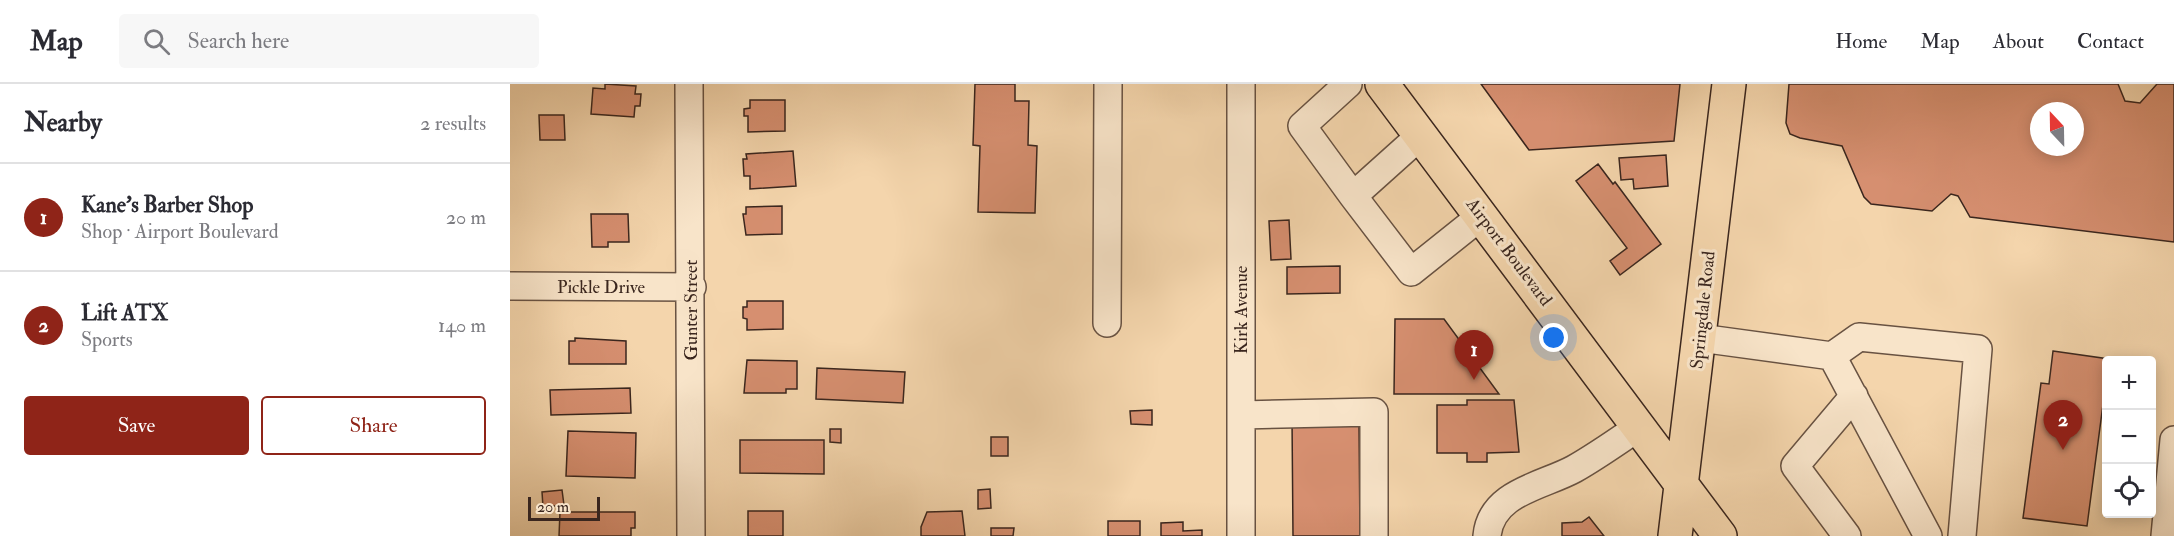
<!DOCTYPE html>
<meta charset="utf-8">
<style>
body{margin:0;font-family:"IM FELL Double Pica",serif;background:#f7f7f7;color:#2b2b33}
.controls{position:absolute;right:18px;bottom:18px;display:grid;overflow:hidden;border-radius:6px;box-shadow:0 3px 15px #0003}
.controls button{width:54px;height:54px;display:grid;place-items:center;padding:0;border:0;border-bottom:2px solid #e1e1e2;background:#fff;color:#2b2b33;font:30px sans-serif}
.compass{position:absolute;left:1520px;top:18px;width:54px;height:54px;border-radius:50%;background:#fff;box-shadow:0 3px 15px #0003;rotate:338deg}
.scale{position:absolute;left:18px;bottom:15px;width:72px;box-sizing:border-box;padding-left:6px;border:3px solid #3a261e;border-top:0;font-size:16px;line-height:21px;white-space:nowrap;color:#3a261e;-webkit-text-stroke:4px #f8e4c9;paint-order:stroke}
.you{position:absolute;left:1044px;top:254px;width:21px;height:21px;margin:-15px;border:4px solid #fff;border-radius:50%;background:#1a73e8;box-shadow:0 0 0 9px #1a73e833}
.badge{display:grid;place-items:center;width:39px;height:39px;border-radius:50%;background:#8f2418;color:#fff;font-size:20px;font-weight:700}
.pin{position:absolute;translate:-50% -50px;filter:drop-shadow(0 2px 3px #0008)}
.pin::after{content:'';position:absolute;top:32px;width:21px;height:18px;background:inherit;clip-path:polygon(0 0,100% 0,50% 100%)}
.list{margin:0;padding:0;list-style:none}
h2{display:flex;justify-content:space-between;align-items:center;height:78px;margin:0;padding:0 24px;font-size:26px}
h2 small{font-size:20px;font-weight:400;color:#7c7c81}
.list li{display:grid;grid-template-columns:39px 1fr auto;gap:18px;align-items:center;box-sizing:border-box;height:108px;padding:0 24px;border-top:2px solid #e1e1e2}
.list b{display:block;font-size:22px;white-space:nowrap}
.list p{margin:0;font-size:20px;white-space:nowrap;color:#7c7c81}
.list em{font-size:20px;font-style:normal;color:#7c7c81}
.actions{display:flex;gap:12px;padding:18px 24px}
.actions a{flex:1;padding:14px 0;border:2px solid #8f2418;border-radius:6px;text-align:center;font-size:21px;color:#8f2418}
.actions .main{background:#8f2418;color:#fff}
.icon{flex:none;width:33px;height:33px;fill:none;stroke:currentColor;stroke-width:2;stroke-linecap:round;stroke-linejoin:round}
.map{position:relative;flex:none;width:1664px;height:452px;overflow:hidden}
header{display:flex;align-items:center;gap:36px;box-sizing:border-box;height:84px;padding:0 30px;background:#fff;border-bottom:2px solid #e1e1e2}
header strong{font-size:28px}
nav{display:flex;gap:33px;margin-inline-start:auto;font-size:21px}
.search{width:420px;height:54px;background:#f7f7f7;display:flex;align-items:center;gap:15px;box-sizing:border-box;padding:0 21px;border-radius:6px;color:#7c7c81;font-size:22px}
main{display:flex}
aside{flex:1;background:#fff}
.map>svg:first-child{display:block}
.building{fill:#d68f70;stroke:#3a261e;stroke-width:1.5;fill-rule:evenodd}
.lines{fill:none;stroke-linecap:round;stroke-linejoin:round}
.minor-casing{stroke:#685242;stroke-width:30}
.major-casing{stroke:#3a261e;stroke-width:36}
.minor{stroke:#f8e4c9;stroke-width:27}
.major{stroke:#f4d5ac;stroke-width:33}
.labels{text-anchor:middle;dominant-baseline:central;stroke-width:6;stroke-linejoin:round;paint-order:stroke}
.street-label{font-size:18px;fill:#3a261e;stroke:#f8e4c9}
</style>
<header>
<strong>Map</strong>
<div class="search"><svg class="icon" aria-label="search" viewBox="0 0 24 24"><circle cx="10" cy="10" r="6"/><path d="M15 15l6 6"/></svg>Search here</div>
<nav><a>Home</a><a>Map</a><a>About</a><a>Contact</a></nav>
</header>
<main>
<aside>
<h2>Nearby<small>2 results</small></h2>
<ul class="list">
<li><span class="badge">1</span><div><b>Kane's Barber Shop</b><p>Shop · Airport Boulevard</p></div><em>20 m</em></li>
<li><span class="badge">2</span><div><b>Lift ATX</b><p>Sports</p></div><em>140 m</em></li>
</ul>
<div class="actions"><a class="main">Save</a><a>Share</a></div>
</aside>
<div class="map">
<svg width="1664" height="452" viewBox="0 0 1664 452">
<rect width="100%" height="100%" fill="#f4d5ac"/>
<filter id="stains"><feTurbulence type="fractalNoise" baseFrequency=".00333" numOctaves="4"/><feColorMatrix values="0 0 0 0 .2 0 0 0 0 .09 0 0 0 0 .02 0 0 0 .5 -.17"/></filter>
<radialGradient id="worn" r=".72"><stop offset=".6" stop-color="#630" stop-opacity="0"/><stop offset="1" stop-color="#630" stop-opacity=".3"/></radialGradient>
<!-- building -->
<path class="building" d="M 95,0 L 126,2 L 125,10 L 131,10 L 130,22 L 125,22 L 124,33 L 81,30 L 83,4 L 95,5 Z
M 465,0 L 505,0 L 505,17 L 519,17 L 518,61 L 527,62 L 525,129 L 468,128 L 470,62 L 463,61 Z
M 971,0 L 1170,0 L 1164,57 L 1019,66 Z
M 1279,0 L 1608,0 L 1615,17 L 1630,19 L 1647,0 L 1664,0 L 1664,158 L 1460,133 L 1448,112 L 1441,110 L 1422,127 L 1361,120 L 1354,113 L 1332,62 L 1290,54 L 1280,50 L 1276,39 ZM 1529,27 L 1565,27 L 1565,63 L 1529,63 Z
M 240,16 L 275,16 L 275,47 L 238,48 L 238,32 L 234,32 L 234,25 L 240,24 Z
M 29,31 L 54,31 L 55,56 L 30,56 Z
M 283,67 L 286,102 L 240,105 L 240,92 L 234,92 L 233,75 L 237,75 L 236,70 Z
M 1156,71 L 1158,102 L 1124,105 L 1123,95 L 1111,96 L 1109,74 Z
M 1088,80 L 1103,100 L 1105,98 L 1151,160 L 1110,191 L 1100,177 L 1117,164 L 1066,97 Z
M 272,122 L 272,150 L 236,151 L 233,130 L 236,130 L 236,123 Z
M 81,130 L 118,130 L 119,158 L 98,158 L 98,163 L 82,163 Z
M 779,136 L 781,175 L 761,176 L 759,137 Z
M 830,182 L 830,209 L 777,210 L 777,183 Z
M 237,217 L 273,217 L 273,245 L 237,246 L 237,235 L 233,234 L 233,223 L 237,223 Z
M 885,235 L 934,235 L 989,310 L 884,310 Z
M 65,254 L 116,257 L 116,280 L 59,280 L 59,257 L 65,257 Z
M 1543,267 L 1599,275 L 1577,442 L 1513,434 L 1531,299 L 1539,300 Z
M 237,276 L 287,277 L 287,305 L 276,305 L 276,309 L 234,309 Z
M 307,284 L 395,288 L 393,319 L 306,315 Z
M 120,304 L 121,329 L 41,331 L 40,306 Z
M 957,316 L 1004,316 L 1009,368 L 977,369 L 977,378 L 957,378 L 957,369 L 927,369 L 927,321 L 957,321 Z
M 642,326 L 642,341 L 621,340 L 620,327 Z
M 782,334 L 849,334 L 850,452 L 783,452 Z
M 320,345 L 331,345 L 331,359 L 320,358 Z
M 58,347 L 126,349 L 125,394 L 56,392 Z
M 481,353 L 498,353 L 498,372 L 481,372 Z
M 230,356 L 314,356 L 314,390 L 230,389 Z
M 480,405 L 481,424 L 468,425 L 468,406 Z
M 52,406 L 54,421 L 33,423 L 32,408 Z
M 238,427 L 273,427 L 273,452 L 238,452 Z
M 452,427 L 455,452 L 411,452 L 411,443 L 417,428 Z
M 50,428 L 125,428 L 125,444 L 121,444 L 121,452 L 49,452 Z
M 1079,433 L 1094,452 L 1052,452 L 1052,439 L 1072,438 Z
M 598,437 L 630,437 L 630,452 L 598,452 Z
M 673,438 L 673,447 L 692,446 L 692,452 L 651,452 L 651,439 Z
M 481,444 L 504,444 L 503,452 L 481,452 Z"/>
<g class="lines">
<defs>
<path id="minor" d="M 179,0 L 181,452
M 731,0 L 731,452
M 838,0 L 792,42 L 843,112 L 911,51
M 843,112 L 901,188 L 971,132
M 0,202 L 182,203
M 597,239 L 598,0
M 1190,254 L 1322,272 L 1349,253 L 1468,265 L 1452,452
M 1322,272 L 1418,452
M 731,331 L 864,328 L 864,452
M 977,452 C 981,408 1033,402 1064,385 C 1087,372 1108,357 1130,342
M 1337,452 L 1285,382 L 1344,312
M 1655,452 L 1664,356"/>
<path id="major" d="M 872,0 L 1210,452
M 1165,452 L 1219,0"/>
</defs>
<!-- minor casing -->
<use href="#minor" class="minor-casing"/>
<!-- major casing -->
<use href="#major" class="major-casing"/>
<!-- minor -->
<use href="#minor" class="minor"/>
<!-- major -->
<use href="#major" class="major"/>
</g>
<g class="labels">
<!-- street labels -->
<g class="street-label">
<text transform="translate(999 168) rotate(53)">Airport Boulevard</text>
<text x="91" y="203">Pickle Drive</text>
<text transform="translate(181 226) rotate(-90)">Gunter Street</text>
<text transform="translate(731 226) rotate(-90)">Kirk Avenue</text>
<text transform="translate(1193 226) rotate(-84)">Springdale Road</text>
</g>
</g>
<rect width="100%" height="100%" filter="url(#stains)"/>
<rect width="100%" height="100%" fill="url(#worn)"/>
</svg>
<div class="controls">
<button>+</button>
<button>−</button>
<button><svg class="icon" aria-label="locate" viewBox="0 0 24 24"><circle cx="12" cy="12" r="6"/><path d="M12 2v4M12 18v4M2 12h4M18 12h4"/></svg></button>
</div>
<svg class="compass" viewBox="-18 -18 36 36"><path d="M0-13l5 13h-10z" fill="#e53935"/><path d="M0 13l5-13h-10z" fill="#7c7c81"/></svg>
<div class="scale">20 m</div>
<div class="you"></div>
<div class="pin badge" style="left:964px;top:296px">1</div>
<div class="pin badge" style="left:1553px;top:366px">2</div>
</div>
</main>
